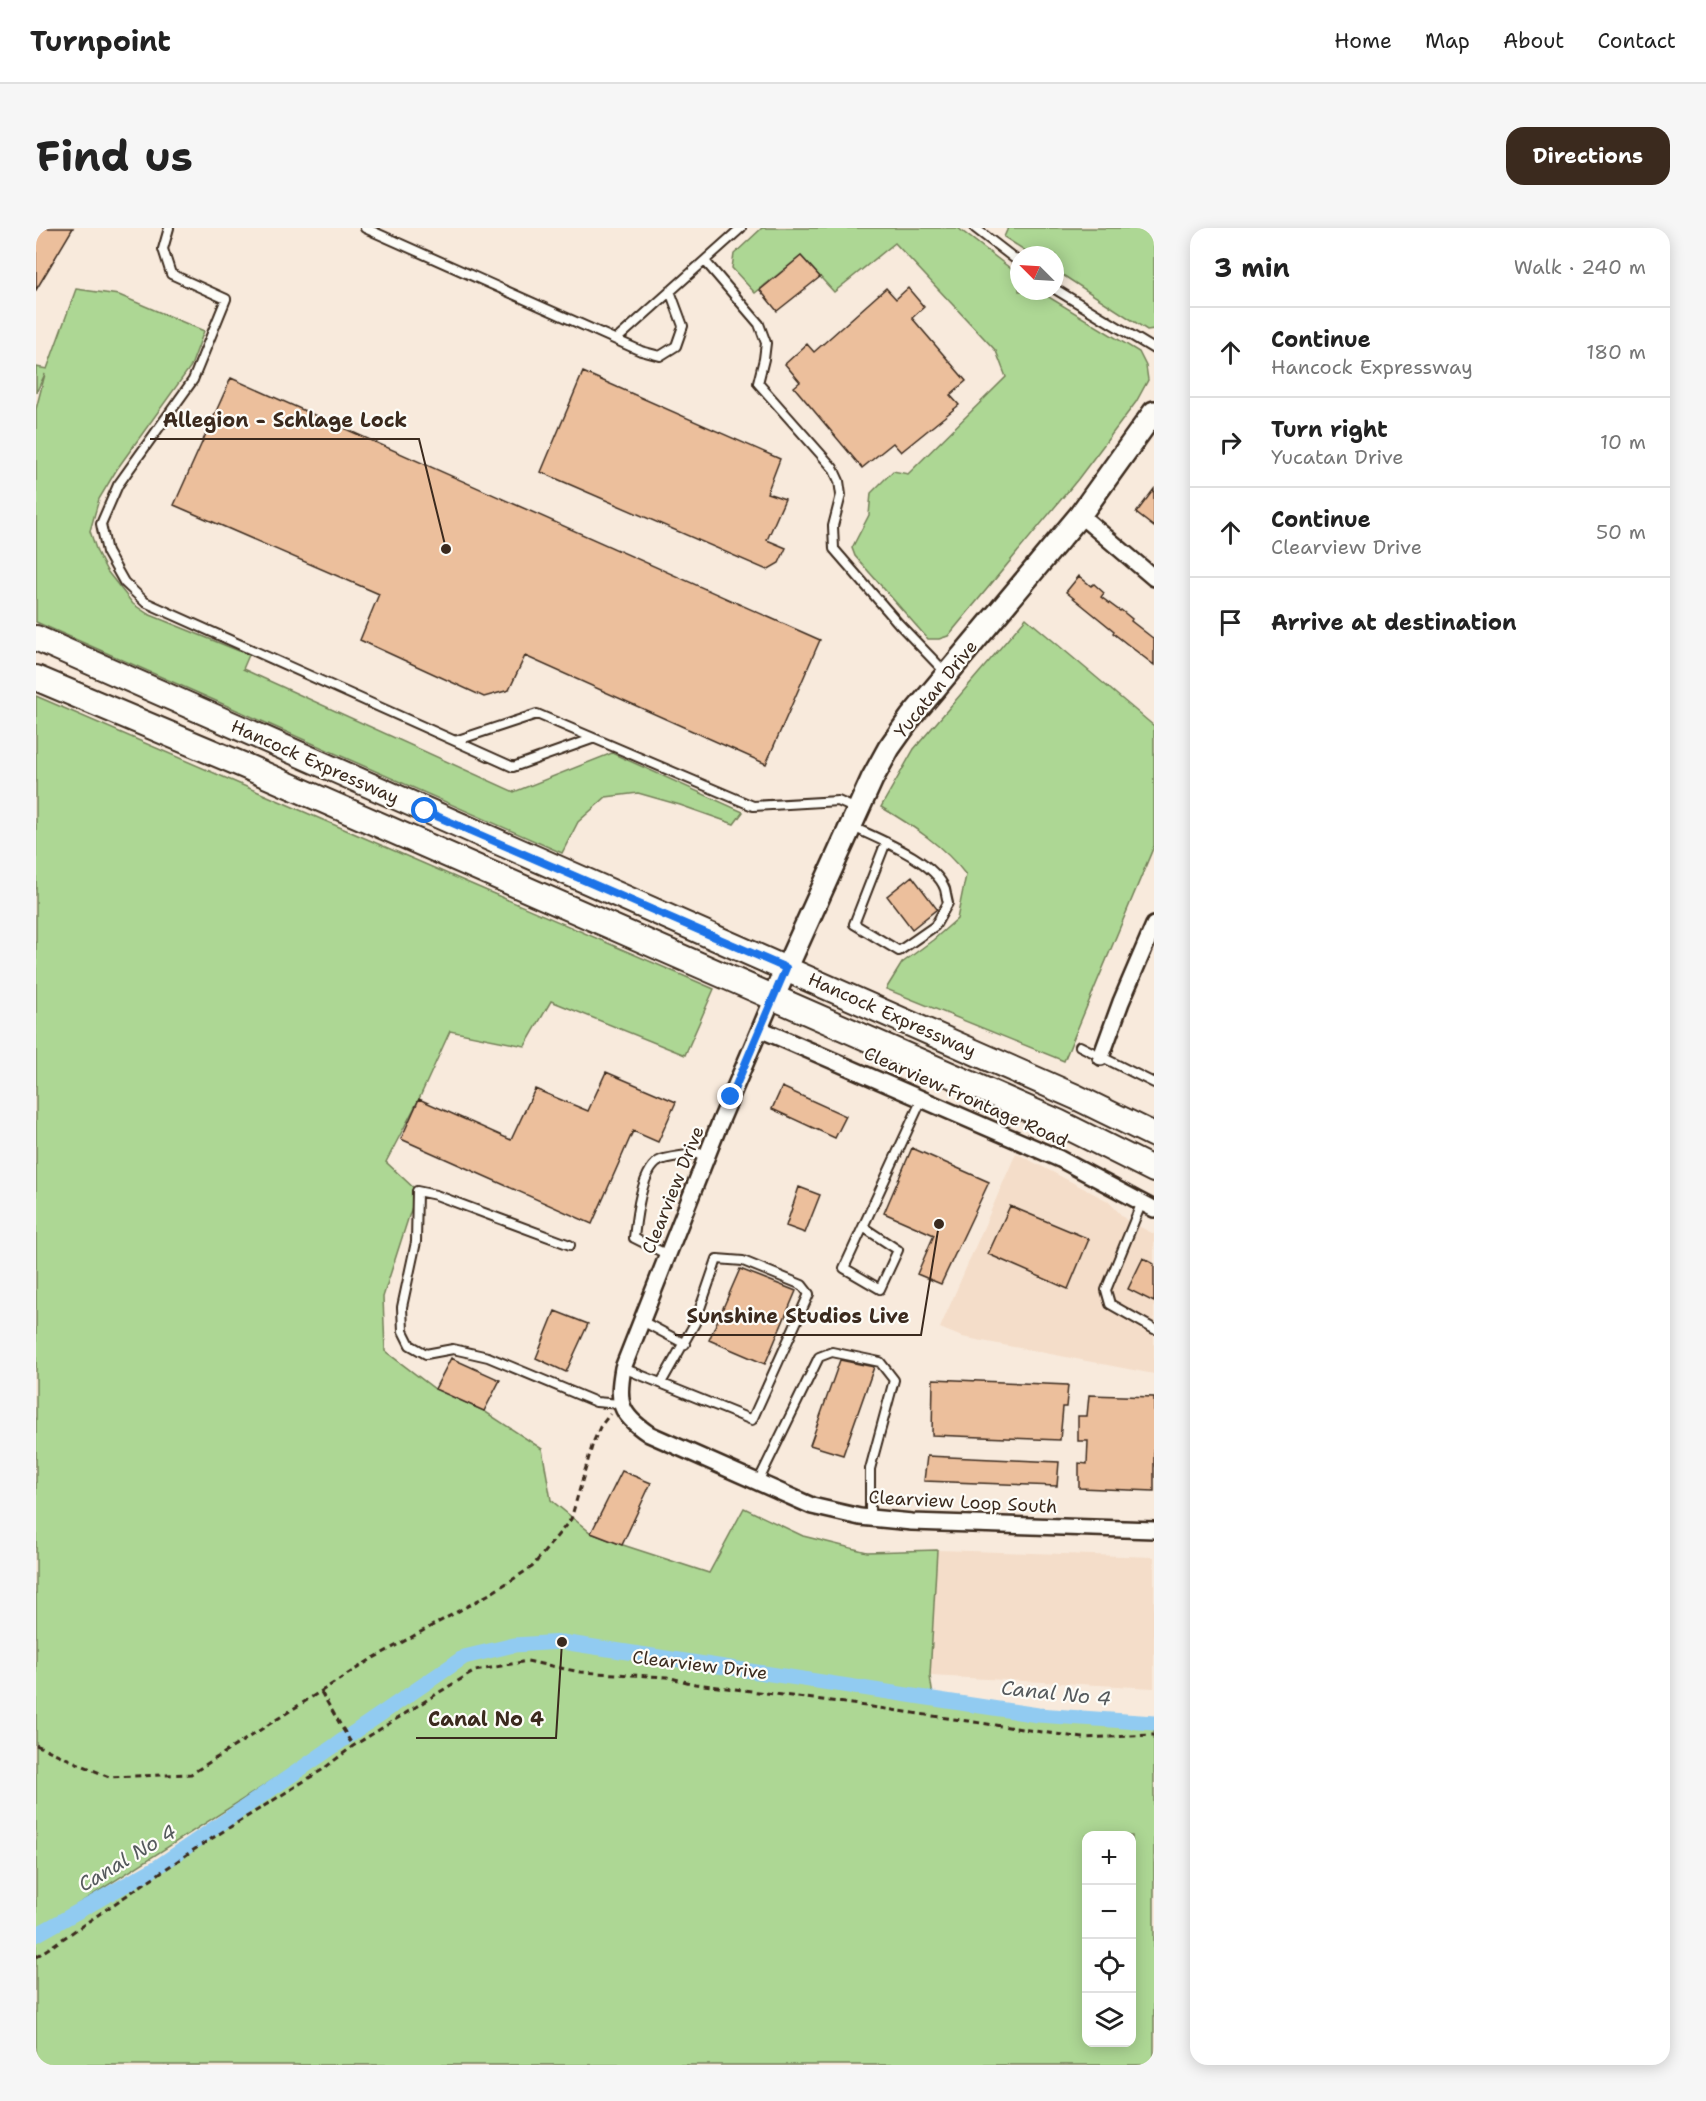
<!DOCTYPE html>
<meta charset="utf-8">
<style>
body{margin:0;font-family:"Shantell Sans",sans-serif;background:#f6f6f6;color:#222}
.controls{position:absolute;right:18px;bottom:18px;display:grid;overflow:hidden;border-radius:12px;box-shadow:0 3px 15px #0003}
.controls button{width:54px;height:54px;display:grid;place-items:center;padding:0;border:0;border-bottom:2px solid #e0e0e0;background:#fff;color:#222;font:30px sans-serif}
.compass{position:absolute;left:974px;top:18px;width:54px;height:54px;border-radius:50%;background:#fff;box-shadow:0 3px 15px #0003;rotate:294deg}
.stop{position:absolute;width:18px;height:18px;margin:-14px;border:4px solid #1a73e8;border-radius:50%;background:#fff}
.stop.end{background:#1a73e8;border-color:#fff;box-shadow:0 2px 6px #0008}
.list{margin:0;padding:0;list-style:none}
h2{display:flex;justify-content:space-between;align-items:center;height:78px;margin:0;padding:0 24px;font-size:26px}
h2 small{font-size:20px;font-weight:400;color:#767676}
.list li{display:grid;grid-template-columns:39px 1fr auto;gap:18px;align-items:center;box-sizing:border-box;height:90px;padding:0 24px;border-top:2px solid #e0e0e0}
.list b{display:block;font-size:22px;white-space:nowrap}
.list p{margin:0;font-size:20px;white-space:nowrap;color:#767676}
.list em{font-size:20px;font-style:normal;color:#767676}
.icon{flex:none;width:33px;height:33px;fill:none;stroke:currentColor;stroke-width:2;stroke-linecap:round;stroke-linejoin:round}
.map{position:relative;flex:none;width:1118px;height:1837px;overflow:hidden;border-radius:18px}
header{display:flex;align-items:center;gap:36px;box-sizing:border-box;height:84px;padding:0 30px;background:#fff;border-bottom:2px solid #e0e0e0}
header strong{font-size:28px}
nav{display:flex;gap:33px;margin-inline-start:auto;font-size:21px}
.intro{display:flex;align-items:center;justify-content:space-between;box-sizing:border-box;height:144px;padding:0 36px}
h1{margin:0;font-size:42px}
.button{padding:15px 27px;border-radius:18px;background:#3b2a1e;color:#fff;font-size:21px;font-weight:700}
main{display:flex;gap:36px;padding:0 36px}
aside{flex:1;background:#fff;border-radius:18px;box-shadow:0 3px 15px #0003}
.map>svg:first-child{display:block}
.built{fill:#f4ddc9}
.green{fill:#add794;stroke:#748059;stroke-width:1.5;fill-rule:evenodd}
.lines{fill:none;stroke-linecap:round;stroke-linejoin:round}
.canal{stroke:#91cbf1;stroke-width:15}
.building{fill:#ecbf9c;stroke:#3b2a1e;stroke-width:1.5}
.lane-casing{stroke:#3b2a1e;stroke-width:12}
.street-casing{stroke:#3b2a1e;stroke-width:20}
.secondary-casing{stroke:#3b2a1e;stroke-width:26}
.primary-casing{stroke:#3b2a1e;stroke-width:28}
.path{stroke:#3b2a1e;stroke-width:3;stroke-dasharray:6 4.5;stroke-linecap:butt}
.lane{stroke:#fdfcf7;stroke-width:8}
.street{stroke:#fdfcf7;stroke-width:15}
.secondary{stroke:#fdfcf7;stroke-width:21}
.primary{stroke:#fdfcf7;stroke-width:24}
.route{stroke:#1a73e8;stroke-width:8}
.labels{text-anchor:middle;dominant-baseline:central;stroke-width:4.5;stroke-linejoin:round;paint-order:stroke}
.street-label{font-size:18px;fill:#3b2a1e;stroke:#fdfcf7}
.water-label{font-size:20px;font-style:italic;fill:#555a5d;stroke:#fdfcf7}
.leader{fill:none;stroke:#3b2a1e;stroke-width:2}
.callout-dot{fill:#3b2a1e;stroke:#fdfcf7;stroke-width:2}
.callout-label{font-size:20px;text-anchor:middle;font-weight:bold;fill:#3b2a1e;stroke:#fdfcf7;stroke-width:4.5;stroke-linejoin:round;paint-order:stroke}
</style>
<header>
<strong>Turnpoint</strong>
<nav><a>Home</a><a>Map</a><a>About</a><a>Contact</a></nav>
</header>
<div class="intro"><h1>Find us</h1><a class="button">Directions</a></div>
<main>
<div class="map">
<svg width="1118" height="1837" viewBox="0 0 1118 1837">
<rect width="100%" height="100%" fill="#f8eadc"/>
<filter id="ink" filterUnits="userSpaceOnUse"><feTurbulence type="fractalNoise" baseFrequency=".0167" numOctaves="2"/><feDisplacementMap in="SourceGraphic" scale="12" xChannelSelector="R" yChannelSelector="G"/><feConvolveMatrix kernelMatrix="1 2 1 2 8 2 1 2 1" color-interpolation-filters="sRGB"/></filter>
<g filter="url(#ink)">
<!-- built -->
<path class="built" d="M 980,925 L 1072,973 L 1090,992 L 1118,1006 L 1118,1146 L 926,1109 L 904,1100 Z
M 901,1322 L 1118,1329 L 1118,1460 L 894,1448 Z"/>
<!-- green -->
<path class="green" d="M 726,0 L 922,0 L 983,47 L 983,63 L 1003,63 L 1103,124 L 1110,138 L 1112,152 L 1100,174 L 1042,251 L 912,408 L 903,411 L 892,411 L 819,328 L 816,320 L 833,287 L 835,265 L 857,243 L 872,246 L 970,149 L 960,123 L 859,15 L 798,64 L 765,28 L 719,65 L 696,40 L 698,26 Z
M 972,0 L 1118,0 L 1118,101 L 1111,102 L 1019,42 L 1019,27 L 996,27 L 968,9 Z
M 40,61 L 83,67 L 168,103 L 155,138 L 81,241 L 63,271 L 54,303 L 61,324 L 71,343 L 97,376 L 112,386 L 213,427 L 207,441 L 478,564 L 576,525 L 707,584 L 698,596 L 644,577 L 602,565 L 570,569 L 542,594 L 526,625 L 0,394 L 0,181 L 9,146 L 0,165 L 0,139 L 11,141 Z
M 990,390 L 1118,498 L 1118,618 L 1028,833 L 850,761 L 866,735 L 897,712 L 921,691 L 930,647 C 908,618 877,598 845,579 L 878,521 Z
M 0,468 L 678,761 L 649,827 L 515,773 L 489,818 L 414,803 L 383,871 L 350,934 L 381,963 L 347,1069 L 349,1123 L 399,1161 L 448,1183 L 506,1221 L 515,1272 L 555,1305 L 587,1317 L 673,1345 L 708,1280 L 767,1308 L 831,1324 L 901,1322 L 894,1448 L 897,1469 L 1046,1489 L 1118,1495 L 1118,1837 L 0,1837 L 0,1712 L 123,1638 L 405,1445 L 0,1703 ZM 1050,1608 L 1096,1608 L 1096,1814 L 1050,1814 Z"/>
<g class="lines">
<!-- canal -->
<path class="canal" d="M 0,1707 L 123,1638 L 428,1429 L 478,1417 L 526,1414 L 1002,1487 L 1118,1495"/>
</g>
<!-- building -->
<path class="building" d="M 0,0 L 37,0 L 0,62 Z
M 765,28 L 784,49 L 741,83 L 724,62 Z
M 850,60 L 860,71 L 872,60 L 888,79 L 876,90 L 930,153 L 914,167 L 923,177 L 865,224 L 857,215 L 826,240 L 758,159 L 764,154 L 749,136 L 771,116 L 778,124 Z
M 547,144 L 744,231 L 731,265 L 749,271 L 731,312 L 750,320 L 743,335 L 731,342 L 505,244 Z
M 195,150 L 784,412 L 730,536 L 489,428 L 473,462 L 448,469 L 324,412 L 343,366 L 138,277 Z
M 1118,261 L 1118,299 L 1100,285 Z
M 1043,348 L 1055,358 L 1058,356 L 1068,365 L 1065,369 L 1084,383 L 1085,382 L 1096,391 L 1095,393 L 1118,411 L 1118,437 L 1077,405 L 1078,403 L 1030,364 Z
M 876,648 L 901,681 L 876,701 L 851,668 Z
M 570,844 L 640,874 L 622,914 L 597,903 L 556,996 L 365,911 L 383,871 L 475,912 L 499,861 L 552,883 Z
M 746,859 L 810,888 L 799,910 L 736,881 Z
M 876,920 L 953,954 L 905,1056 L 881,1046 L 898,1007 L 848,985 Z
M 763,959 L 784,967 L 769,1005 L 750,998 Z
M 974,978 L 1053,1011 L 1032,1061 L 952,1026 Z
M 1107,1030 L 1118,1036 L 1118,1074 L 1092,1061 Z
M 704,1041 L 760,1063 L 729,1136 L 673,1112 Z
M 519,1083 L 552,1096 L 530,1144 L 500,1130 Z
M 415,1130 L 464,1152 L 448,1183 L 399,1161 Z
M 804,1132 L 838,1139 L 807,1227 L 774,1217 Z
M 897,1151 L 1032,1157 L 1030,1179 L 1027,1179 L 1024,1212 L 896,1207 Z
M 1053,1167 L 1118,1169 L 1118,1263 L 1043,1260 L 1043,1235 L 1051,1236 L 1052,1213 L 1042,1213 L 1042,1188 L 1051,1188 Z
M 891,1228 L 1023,1234 L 1021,1258 L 888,1253 Z
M 586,1243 L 615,1255 L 586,1317 L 555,1305 Z"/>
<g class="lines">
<defs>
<path id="lane" d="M 133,0 L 127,21 L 135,46 L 190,71 L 157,152 L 82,257 L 65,296 L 71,324 L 88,354 L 109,374 L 477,539 L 556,511
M 329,0 L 605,123 L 624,128 L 640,118 L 647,98 L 634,63
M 939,0 L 983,34
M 669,33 L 723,96 L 730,115 L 728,131 L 722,155 L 797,240 L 803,253 L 805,267 L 797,298 L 798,321 L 863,396 L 910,445
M 1019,61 L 1118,121
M 581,111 L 705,0
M 419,513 L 501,486 L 717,578 L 802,573 L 820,581
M 815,598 C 842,611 898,632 909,661 C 910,666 911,671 912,675 L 899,698 L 863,723 L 818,696 L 850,614
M 1044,818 L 1118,855
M 1106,974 L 1070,1062 L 1074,1076 L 1118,1101
M 827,999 L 862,1022 L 844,1061 L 808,1040 L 886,871
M 534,1017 L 400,967 L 381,963 L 380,1014 L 366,1079 L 367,1103 L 374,1117 L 390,1126 L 417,1121 L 452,1129 L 560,1174 L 584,1176
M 632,1027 L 598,1010 C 600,991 605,940 625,932 C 639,927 658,927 672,924
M 606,1093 L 649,1116
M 587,1140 L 716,1192 L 773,1066 L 766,1057 L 707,1033 L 681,1031 L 659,1095 L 625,1155
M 722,1254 L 783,1129 L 796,1124 L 844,1134 L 858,1152 L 834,1241 L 834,1290"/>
<path id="street" d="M 1044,287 L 1118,350
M 737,770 L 683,897 L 587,1140 C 581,1174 583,1186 613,1206 L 776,1278 L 824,1289 L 876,1294 L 1118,1302
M 724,801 L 1024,931 L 1118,981
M 1065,829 L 1085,774 L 1118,697"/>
<path id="secondary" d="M 737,770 L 836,551 L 853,520 L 875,489 L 1044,287 L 1118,184"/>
<path id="primary" d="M 0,410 L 1040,869 L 1118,907
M 0,450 L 209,538 L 1022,894 L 1118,942"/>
</defs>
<!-- lane casing -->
<use href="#lane" class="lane-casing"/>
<!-- street casing -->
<use href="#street" class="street-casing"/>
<!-- secondary casing -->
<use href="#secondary" class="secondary-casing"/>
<!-- primary casing -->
<use href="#primary" class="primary-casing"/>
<!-- path -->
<path class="path" d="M 285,1464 L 317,1518
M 0,1517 L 73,1549 L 155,1546 L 334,1432 L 457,1364 L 496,1339 L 535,1291 L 557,1215 L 564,1199 L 574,1186
M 0,1729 L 162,1619 L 286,1542 L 317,1518 L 415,1457 L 439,1443 L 491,1433 L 544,1444 L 631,1449 L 659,1456 L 802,1474 L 1047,1510 L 1118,1507"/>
<!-- lane -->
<use href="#lane" class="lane"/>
<!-- street -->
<use href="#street" class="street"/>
<!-- secondary -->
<use href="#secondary" class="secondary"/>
<!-- primary -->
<use href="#primary" class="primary"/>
</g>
</g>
<g class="lines" filter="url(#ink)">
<!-- route -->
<path class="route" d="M 389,583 L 750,740 L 695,869"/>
</g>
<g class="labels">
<!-- street labels -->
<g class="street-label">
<text transform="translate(900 461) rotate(-51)">Yucatan Drive</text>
<text transform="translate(279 534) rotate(24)">Hancock Expressway</text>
<text transform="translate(856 787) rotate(24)">Hancock Expressway</text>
<text transform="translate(930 869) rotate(24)">Clearview Frontage Road</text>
<text transform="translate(637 962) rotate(-68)">Clearview Drive</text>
<text transform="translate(927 1274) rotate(3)">Clearview Loop South</text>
<text transform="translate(664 1437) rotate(7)">Clearview Drive</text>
</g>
<!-- water labels -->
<g class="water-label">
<text transform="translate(1020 1465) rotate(6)">Canal No 4</text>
<text transform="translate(91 1630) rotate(-31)">Canal No 4</text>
</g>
</g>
<!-- callouts -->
<path class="leader" d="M410 321L383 211H114M903 996L885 1107H639M526 1414L520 1510H380"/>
<g class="callout-dot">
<circle cx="410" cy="321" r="6"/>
<circle cx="903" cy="996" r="6"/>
<circle cx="526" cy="1414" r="6"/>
</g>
<g class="callout-label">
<text x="249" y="199">Allegion - Schlage Lock</text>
<text x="762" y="1095">Sunshine Studios Live</text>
<text x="450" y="1498">Canal No 4</text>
</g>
</svg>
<div class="controls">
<button>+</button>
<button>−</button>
<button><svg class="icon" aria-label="locate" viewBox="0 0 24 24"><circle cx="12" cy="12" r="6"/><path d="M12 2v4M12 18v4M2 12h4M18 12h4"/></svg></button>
<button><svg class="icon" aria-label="layers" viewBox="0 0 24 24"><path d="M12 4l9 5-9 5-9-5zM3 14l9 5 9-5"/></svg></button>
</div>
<svg class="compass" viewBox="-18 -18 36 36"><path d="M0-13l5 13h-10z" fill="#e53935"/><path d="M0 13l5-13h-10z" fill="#767676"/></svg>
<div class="stop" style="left:389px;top:583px"></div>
<div class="stop end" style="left:695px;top:869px"></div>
</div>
<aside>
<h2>3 min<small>Walk · 240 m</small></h2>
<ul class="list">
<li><svg class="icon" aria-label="ahead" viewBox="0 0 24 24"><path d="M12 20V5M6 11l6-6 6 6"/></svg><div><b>Continue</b><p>Hancock Expressway</p></div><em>180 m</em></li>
<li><svg class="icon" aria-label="right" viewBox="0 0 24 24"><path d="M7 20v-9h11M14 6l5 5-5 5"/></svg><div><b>Turn right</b><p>Yucatan Drive</p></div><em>10 m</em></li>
<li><svg class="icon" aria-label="ahead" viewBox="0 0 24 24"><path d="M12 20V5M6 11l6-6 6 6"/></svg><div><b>Continue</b><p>Clearview Drive</p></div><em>50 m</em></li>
<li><svg class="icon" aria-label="arrive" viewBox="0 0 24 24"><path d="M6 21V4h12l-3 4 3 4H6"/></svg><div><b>Arrive at destination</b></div></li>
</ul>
</aside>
</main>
